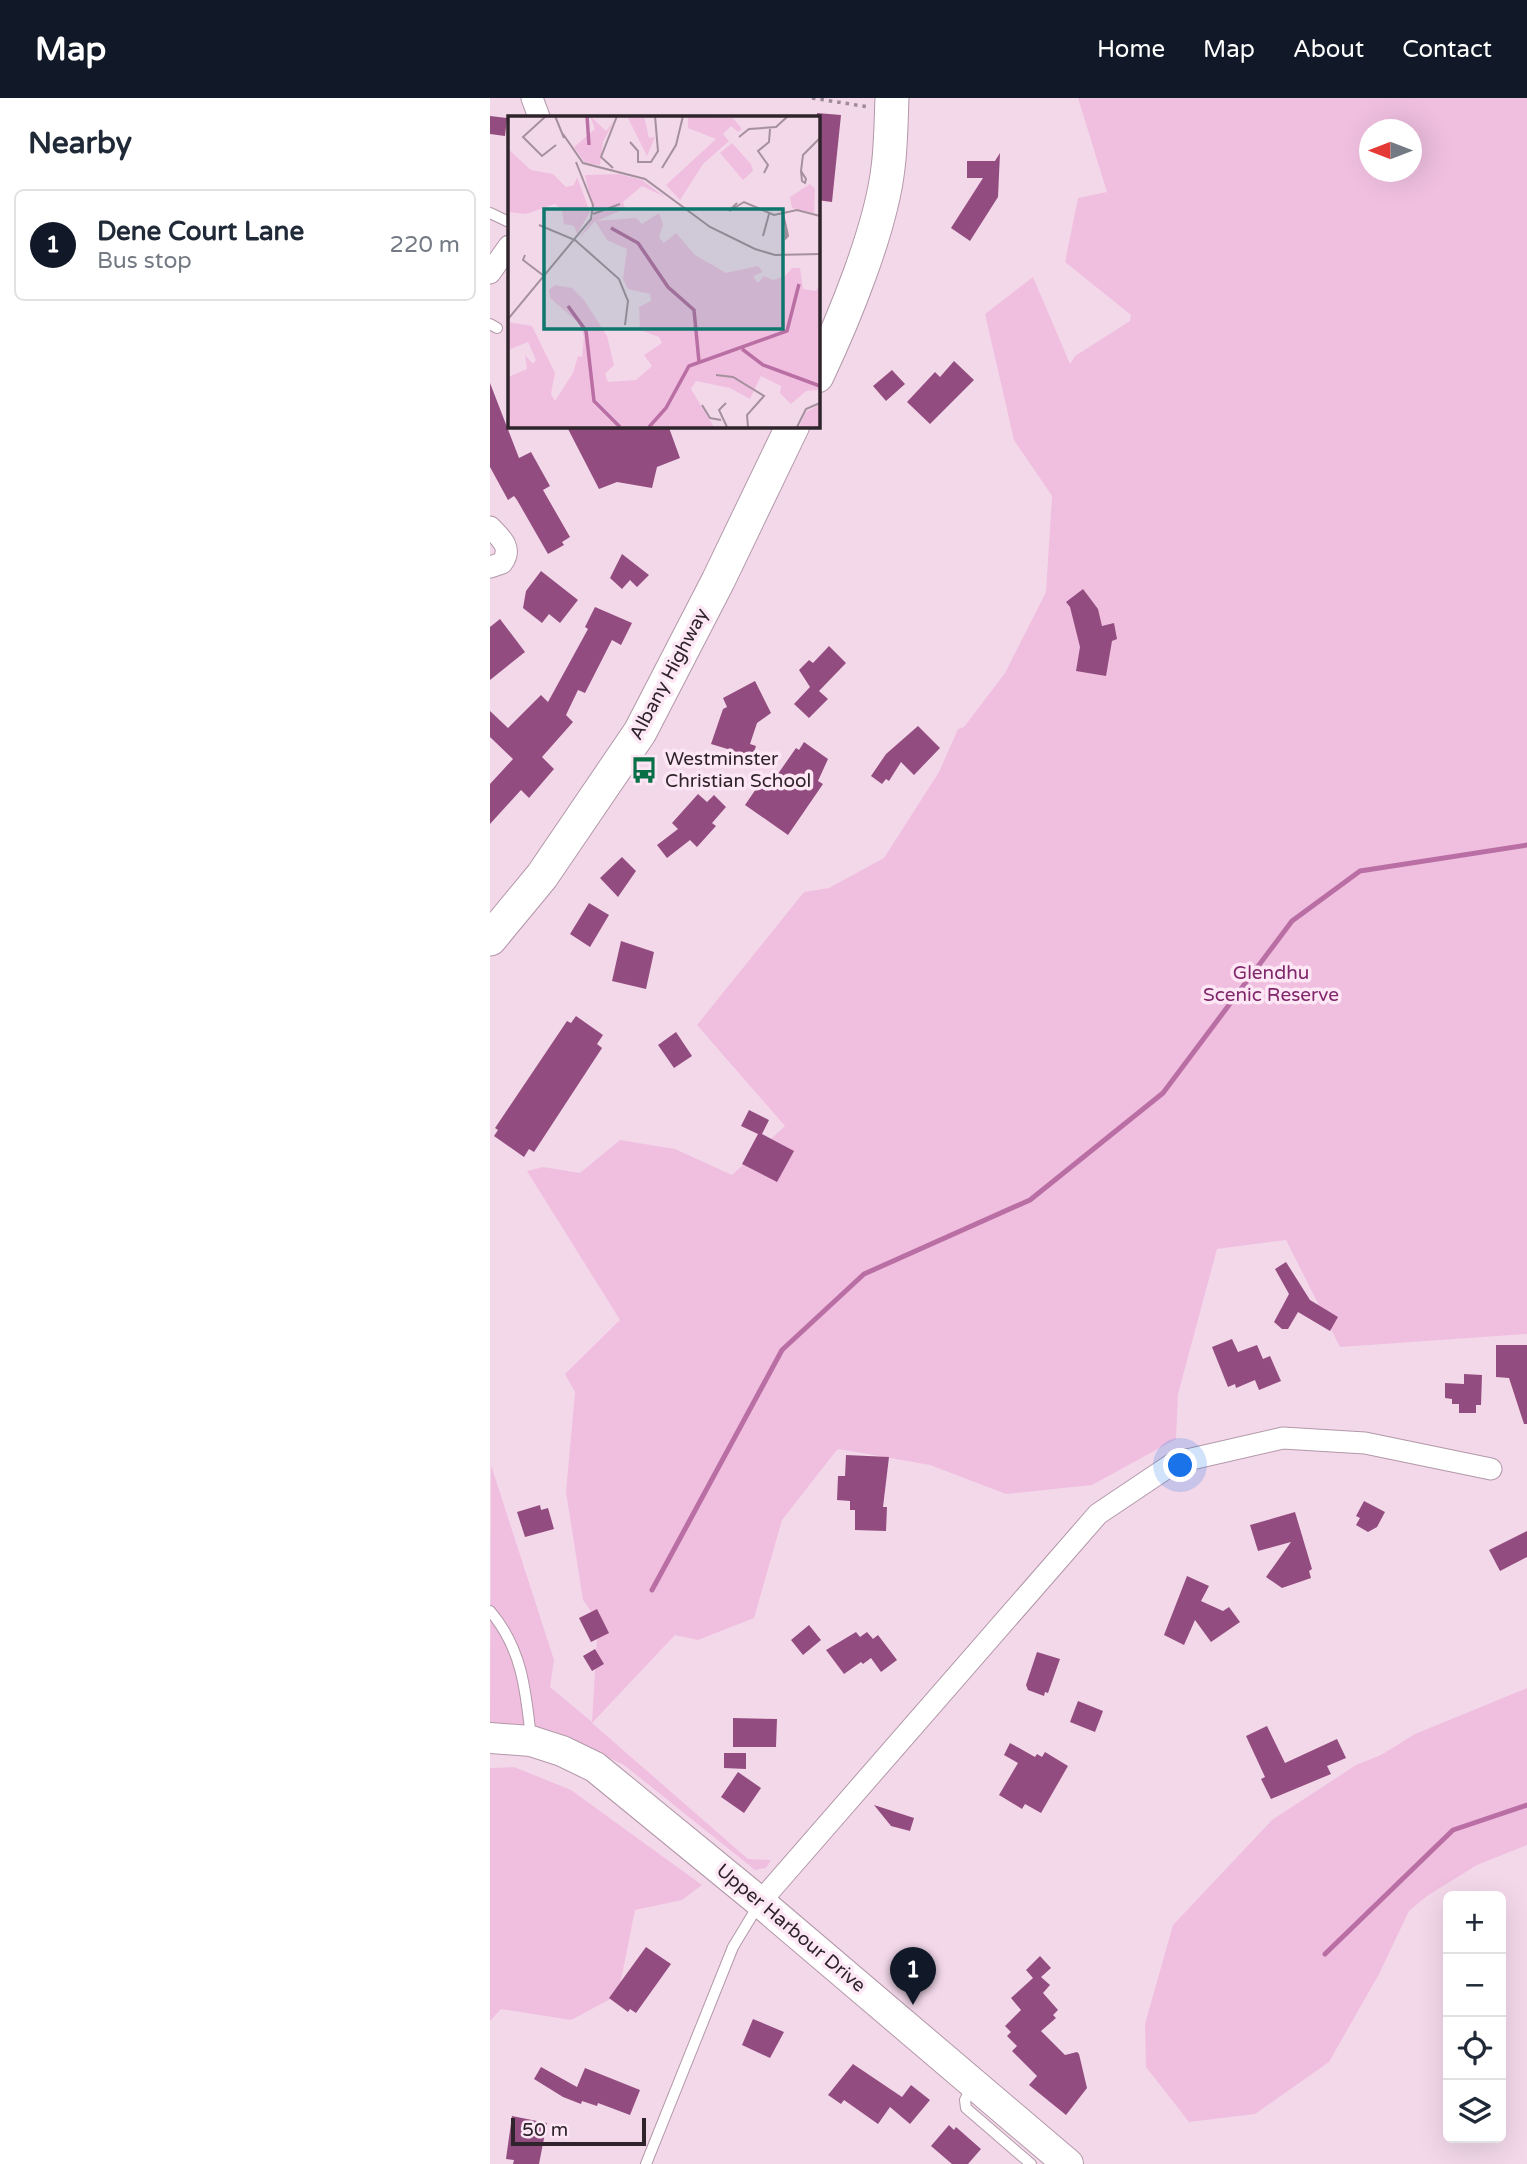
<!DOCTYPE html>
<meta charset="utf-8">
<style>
body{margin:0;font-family:"Varela Round",sans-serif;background:#f6f6f7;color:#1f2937}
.controls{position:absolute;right:21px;bottom:21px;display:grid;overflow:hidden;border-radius:10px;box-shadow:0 7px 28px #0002}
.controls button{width:63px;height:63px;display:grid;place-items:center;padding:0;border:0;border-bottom:2px solid #e0e1e3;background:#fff;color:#1f2937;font:35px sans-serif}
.compass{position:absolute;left:869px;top:21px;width:63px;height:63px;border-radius:50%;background:#fff;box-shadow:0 7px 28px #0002;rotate:270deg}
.scale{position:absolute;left:21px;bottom:18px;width:135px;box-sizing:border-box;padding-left:7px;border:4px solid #2f242b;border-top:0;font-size:19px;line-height:24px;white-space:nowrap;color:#2f242b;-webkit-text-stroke:5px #fde7f5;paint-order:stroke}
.you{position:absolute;left:691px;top:1368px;width:24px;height:24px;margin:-18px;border:5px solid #fff;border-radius:50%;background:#1a73e8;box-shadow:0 0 0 10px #1a73e833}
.badge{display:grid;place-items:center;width:46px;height:46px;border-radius:50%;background:#111827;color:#fff;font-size:23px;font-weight:700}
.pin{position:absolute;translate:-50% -58px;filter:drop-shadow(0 2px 4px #0008)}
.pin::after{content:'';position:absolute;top:37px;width:24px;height:21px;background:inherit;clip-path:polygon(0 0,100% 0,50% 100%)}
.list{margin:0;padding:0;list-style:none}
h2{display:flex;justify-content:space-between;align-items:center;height:91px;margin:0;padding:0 28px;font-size:30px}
h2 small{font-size:23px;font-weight:400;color:#747a83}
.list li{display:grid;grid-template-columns:46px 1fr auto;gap:21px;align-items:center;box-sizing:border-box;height:112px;margin:0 14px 14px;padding:0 14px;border:2px solid #e0e1e3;border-radius:10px}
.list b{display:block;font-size:26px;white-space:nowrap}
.list p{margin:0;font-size:23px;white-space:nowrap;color:#747a83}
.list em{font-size:23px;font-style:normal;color:#747a83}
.icon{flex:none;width:38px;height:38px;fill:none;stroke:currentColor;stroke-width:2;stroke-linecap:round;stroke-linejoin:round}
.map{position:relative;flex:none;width:1037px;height:2066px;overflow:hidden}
header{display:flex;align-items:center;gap:42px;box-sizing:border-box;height:98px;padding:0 35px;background:#111827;color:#fff}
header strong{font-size:33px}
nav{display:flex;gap:38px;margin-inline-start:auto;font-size:24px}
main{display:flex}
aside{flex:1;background:#fff}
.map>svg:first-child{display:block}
.green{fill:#f0bfe0;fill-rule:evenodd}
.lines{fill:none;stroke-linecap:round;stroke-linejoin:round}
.stream{stroke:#ba6fa4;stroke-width:5}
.building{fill:#934c7f}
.service-casing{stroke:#b298a9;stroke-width:12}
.minor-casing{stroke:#b298a9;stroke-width:23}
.secondary-casing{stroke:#b298a9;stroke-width:32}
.primary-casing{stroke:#b298a9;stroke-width:35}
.path{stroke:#9f8b98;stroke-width:3.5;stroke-dasharray:3.5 5;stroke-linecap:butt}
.service{stroke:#fff;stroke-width:10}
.minor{stroke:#fff;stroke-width:21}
.secondary{stroke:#fff;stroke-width:30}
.primary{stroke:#fff;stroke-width:33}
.labels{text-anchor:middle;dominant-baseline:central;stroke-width:7;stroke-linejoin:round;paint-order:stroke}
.street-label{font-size:19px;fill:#2f242b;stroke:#fde7f5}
.poi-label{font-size:19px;fill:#2f242b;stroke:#fde7f5;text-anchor:start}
.park-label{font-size:19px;fill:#80276b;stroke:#fde7f5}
.inset-river{fill:none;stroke:#ba6fa4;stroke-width:3.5}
.inset-road{fill:none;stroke:#a5909e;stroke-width:2}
.view{fill:#0f766e;fill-opacity:0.15;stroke:#0f766e;stroke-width:3.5}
.inset-edge{fill:none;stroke:#2f242b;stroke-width:3.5}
</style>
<header>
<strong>Map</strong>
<nav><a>Home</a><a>Map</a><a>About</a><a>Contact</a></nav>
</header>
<main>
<aside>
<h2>Nearby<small></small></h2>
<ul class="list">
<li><span class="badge">1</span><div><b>Dene Court Lane</b><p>Bus stop</p></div><em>220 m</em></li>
</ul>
</aside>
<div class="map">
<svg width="1037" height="2066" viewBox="0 0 1037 2066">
<rect width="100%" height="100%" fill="#f3d8ea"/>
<!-- green -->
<path class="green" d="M 588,0 L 1037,0 L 1037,1236 L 850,1249 L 796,1142 L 727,1151 L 688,1296 L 686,1341 L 602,1387 L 516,1396 L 440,1367 L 349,1351 L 346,1353 L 292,1422 L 264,1520 L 208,1542 L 185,1537 L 102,1625 L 258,1761 L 281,1762 L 276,1770 L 265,1772 L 134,1667 L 64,1633 L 0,1630 L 1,1367 L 64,1562 L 60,1589 L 102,1624 L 108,1523 L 93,1502 L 76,1394 L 85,1294 L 75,1276 L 130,1222 L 37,1073 L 53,1069 L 90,1075 L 130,1042 L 185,1051 L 242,1077 L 295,1028 L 207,927 L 314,794 L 339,790 L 394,760 L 449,674 L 468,631 L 474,629 L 515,575 L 556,494 L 562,398 L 524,342 L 495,216 L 543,179 L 580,266 L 585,258 L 640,223 L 641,217 L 575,164 L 588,100 L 617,94 ZM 880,32 L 922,32 L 922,74 L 880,74 Z
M 1037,1590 L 1037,1747 L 987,1767 L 937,1798 L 919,1813 L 889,1876 L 839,1964 L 765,2016 L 699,2024 L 656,1969 L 655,1926 L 683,1827 L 782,1722 L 866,1667 L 891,1657 L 925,1636 Z
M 24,1669 L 81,1692 L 212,1787 L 192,1802 L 145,1812 L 128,1897 L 81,1922 L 11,1911 L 0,1923 L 0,1670 Z"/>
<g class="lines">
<!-- stream -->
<path class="stream" d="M 162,1492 L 292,1252 L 374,1176 L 540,1102 L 673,995 L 802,823 L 870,773 L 1037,747
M 835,1856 L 963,1732 L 1037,1707"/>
</g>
<!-- building -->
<path class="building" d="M 327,15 L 351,17 L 342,104 L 327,102 Z
M 0,18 L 17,20 L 15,38 L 0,36 Z
M 510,55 L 508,99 L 480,143 L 461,130 L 493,80 L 477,80 L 477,63 L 505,63 Z
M 464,263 L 484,282 L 440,326 L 417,304 L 445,274 L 450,279 Z
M 402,272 L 415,286 L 396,303 L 383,288 Z
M 0,285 L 29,360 L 41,354 L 60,388 L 53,392 L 80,439 L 72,444 L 74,447 L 58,456 L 27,402 L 24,398 L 18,402 L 0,369 Z
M 76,327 L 178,327 L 190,360 L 167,369 L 162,390 L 127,384 L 109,391 Z
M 132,456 L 159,477 L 147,489 L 140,482 L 132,491 L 120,480 Z
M 51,473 L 88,502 L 70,525 L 59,516 L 52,525 L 33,510 L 36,493 Z
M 593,491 L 608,511 L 612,528 L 624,525 L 627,541 L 622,543 L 616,578 L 586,573 L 590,549 L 580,509 L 576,504 Z
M 105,509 L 142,525 L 131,547 L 122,542 L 95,595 L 88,592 L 76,617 L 83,624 L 52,659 L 64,671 L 39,700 L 31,692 L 0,726 L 0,686 L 23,661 L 0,639 L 0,613 L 18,630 L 51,597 L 58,604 L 98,531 L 95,529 Z
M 10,521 L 35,554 L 0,582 L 0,529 Z
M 339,548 L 356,565 L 329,593 L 338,601 L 319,620 L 304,606 L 320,589 L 309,572 L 319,562 L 323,565 Z
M 265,583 L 281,615 L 267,625 L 260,646 L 266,648 L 260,666 L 242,660 L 244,653 L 221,646 L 233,611 L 237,609 L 233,600 Z
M 428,628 L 450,650 L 424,677 L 411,664 L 399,683 L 396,681 L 392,686 L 381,678 L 396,656 Z
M 314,644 L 338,661 L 328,683 L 333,686 L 298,737 L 255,707 L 268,688 L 276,693 L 306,650 L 309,652 Z
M 208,696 L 217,704 L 224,697 L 236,709 L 222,725 L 226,728 L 207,749 L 200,742 L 177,760 L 167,747 L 188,731 L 182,725 Z
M 132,759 L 146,773 L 128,799 L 110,780 Z
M 99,805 L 119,817 L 100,849 L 80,836 Z
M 131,843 L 164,854 L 156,891 L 122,883 Z
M 86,918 L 113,937 L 107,946 L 112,950 L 44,1054 L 39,1051 L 34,1059 L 4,1038 L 8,1032 L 5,1030 L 77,923 L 81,925 Z
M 186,934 L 202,958 L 184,970 L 168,947 Z
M 259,1012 L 279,1022 L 272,1036 L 304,1053 L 287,1084 L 252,1066 L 268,1036 L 251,1028 Z
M 796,1164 L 820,1202 L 848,1219 L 840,1233 L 808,1214 L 798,1231 L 792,1231 L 784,1224 L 799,1196 L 785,1171 Z
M 742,1241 L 748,1254 L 767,1247 L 773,1261 L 780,1258 L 791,1283 L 769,1292 L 765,1282 L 746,1290 L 745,1286 L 738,1289 L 722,1249 Z
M 1006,1247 L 1037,1247 L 1037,1326 L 1034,1326 L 1019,1280 L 1006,1279 Z
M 974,1276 L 992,1277 L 991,1307 L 986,1307 L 986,1315 L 969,1315 L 969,1306 L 962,1306 L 962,1301 L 955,1300 L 955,1285 L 974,1286 Z
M 356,1357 L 399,1359 L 393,1409 L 397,1409 L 396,1433 L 365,1432 L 365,1412 L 360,1412 L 360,1403 L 347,1402 L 348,1378 L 355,1378 Z
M 874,1403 L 895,1414 L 887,1429 L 878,1434 L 866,1427 L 870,1420 L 866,1418 Z
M 50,1407 L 51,1412 L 58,1410 L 64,1431 L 35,1439 L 27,1414 Z
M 805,1414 L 822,1471 L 819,1473 L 821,1480 L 792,1490 L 776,1479 L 801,1444 L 768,1453 L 760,1427 Z
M 1037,1433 L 1037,1459 L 1010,1473 L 999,1452 Z
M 697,1478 L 719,1488 L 711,1503 L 733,1513 L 739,1509 L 750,1524 L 721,1544 L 705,1522 L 694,1547 L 674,1537 Z
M 107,1511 L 119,1535 L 101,1544 L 89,1520 Z
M 319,1527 L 331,1542 L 313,1557 L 301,1542 Z
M 366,1534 L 370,1539 L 377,1534 L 383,1541 L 388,1537 L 407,1562 L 391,1574 L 381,1560 L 373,1566 L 371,1564 L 354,1576 L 336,1552 Z
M 105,1551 L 114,1566 L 102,1573 L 93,1558 Z
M 547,1554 L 570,1561 L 558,1595 L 555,1594 L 554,1598 L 538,1592 L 536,1587 Z
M 588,1603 L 613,1613 L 605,1634 L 580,1624 Z
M 243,1620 L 287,1621 L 286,1649 L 243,1649 Z
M 777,1628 L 795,1665 L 847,1641 L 856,1660 L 837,1668 L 841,1676 L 781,1701 L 771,1681 L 775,1679 L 756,1638 Z
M 520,1645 L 545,1659 L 547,1656 L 552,1659 L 555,1654 L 578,1668 L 551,1715 L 535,1706 L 532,1711 L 509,1697 L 528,1665 L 514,1657 Z
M 234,1655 L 256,1655 L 256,1671 L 234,1670 Z
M 248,1674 L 271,1690 L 254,1715 L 231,1699 Z
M 384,1707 L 424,1720 L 420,1733 L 401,1728 Z
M 156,1849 L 181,1866 L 146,1915 L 140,1911 L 138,1914 L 119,1900 Z
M 550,1858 L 561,1870 L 551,1879 L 560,1887 L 553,1895 L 568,1912 L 563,1917 L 566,1920 L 551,1933 L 575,1957 L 587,1954 L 589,1956 L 597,1990 L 576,2017 L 539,1987 L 547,1978 L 522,1953 L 527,1948 L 517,1938 L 521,1934 L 515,1928 L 531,1912 L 521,1900 L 543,1880 L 536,1872 Z
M 263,1921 L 294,1934 L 280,1960 L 252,1947 Z
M 363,1966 L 412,1999 L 421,1987 L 440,2002 L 420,2026 L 400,2009 L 388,2026 L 354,2002 L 351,2006 L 338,1997 Z
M 51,1969 L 87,1989 L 95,1970 L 150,1992 L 140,2017 L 108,2005 L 107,2008 L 92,2003 L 91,2006 L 73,1999 L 44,1981 Z
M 22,2018 L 57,2025 L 49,2066 L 23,2066 L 24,2062 L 16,2061 Z
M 459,2027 L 464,2032 L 466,2029 L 491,2051 L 478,2066 L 462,2066 L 441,2048 Z"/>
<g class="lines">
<defs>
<path id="service" d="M 0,115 L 19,124
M 0,226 L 7,230
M 0,1513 C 32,1550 36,1593 41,1641
M 482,1988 L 475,2002 L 476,2010 L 541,2066
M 156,2066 L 243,1849 L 269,1806"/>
<path id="minor" d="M 42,0 L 49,19
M 0,175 L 19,148
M 0,429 C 11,440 23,450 12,465 L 0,469
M 270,1804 L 608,1416 L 684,1365 L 793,1340 L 875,1345 L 1001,1371"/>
<path id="secondary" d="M 0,1640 L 41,1643 L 72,1653 L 105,1669 L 270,1804 L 578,2066"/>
<path id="primary" d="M 327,278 C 354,221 391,131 398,70 C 401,47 401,23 402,0
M 0,841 L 52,778 L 150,634 L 228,483 L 303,327"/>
</defs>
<!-- service casing -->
<use href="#service" class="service-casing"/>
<!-- minor casing -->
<use href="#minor" class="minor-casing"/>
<!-- secondary casing -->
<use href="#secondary" class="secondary-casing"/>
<!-- primary casing -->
<use href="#primary" class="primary-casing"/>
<!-- path -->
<path class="path" d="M 322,0 L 379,9"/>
<!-- service -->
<use href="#service" class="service"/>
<!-- minor -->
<use href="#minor" class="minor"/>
<!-- secondary -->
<use href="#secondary" class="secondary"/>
<!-- primary -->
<use href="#primary" class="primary"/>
</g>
<!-- icons -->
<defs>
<symbol id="bus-bare" viewBox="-9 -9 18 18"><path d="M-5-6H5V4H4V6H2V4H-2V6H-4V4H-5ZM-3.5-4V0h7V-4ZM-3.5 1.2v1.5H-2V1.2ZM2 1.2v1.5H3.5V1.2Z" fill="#086f46" stroke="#fde7f5" stroke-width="2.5" paint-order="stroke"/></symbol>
</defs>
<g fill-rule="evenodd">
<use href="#bus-bare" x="135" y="653" width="38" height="38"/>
</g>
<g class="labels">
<!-- street labels -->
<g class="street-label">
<text transform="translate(179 576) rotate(-62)">Albany Highway</text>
<text transform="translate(301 1830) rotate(40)">Upper Harbour Drive</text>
</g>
<!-- poi labels -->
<g class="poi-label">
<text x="175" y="661">Westminster<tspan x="175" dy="22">Christian School</tspan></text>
</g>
<!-- park labels -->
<g class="park-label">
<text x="781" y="875">Glendhu<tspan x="781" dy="22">Scenic Reserve</tspan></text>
</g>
</g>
<!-- overview -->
<g transform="translate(18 18)">
<rect width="312" height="312" fill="#f3d8ea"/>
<path d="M 82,0 L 98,15 L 106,5 L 95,26 L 92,49 L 77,47 L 66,31 L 87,13 ZM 119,0 L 136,0 L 141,22 L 147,21 L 139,40 ZM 180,0 L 225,2 L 234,13 L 230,16 L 223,10 L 215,18 L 221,25 L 195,48 L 172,84 L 158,69 L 208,23 L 180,12 ZM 224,27 L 243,48 L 245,55 L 235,64 L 212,37 ZM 0,33 L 23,54 L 45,58 L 58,71 L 66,69 L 69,61 L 82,96 L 69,118 L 66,110 L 56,108 L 54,94 L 47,88 L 18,98 L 0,96 ZM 111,58 L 134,64 L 157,81 L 134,70 L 115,86 L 117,93 L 88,105 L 128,102 L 134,108 L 151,97 L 155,108 L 151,121 L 156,127 L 168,117 L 187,139 L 218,157 L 250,150 L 255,156 L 245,160 L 250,167 L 256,160 L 265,164 L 277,160 L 284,152 L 292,152 L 295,173 L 308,175 L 311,170 L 311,274 L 298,275 L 283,288 L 272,277 L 273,270 L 253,260 L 242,283 L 222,272 L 188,265 L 183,273 L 206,311 L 0,311 L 0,261 L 19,253 L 17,239 L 25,248 L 28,244 L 20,226 L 0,234 L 0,206 L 24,210 L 47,257 L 43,278 L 47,285 L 65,257 L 70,240 L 74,241 L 76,221 L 71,207 L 42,182 L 41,174 L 47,169 L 64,172 L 76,184 L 99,220 L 106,249 L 97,258 L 100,266 L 128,264 L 144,250 L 136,239 L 154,227 L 151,221 L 132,214 L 131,191 L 143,185 L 142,178 L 120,173 L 115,163 L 119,133 L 99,124 L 87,105 L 70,124 L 86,100 L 77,59 ZM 302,68 L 307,73 L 306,97 L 284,92 L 282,81 ZM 311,289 L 311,311 L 291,311 L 298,296 Z" fill="#f0bfe0"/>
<path class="inset-river" d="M 79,0 L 81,29M 103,112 L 130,127 L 160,171 L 186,194 L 191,246M 60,190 L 78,215 L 86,285 L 112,311M 234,233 L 255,249 L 312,270M 141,311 L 158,292 L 181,250 L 279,215 L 291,168"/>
<path class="inset-road" d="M 38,0 L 15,21 L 34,40 L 48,29M 47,0 L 56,22M 55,18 L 75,47 L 137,63 L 202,111 L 247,133 L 267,139 L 312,138M 231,21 L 241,13 L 268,11 L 280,0M 122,26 L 130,35 L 130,46 L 143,46 L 150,35 L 147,0M 105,52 L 93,41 L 109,0M 154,52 L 168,29 L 175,0M 293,55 L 295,39 L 312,22M 293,55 L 298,63 L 297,67 L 294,65 ZM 256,57 L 260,49 L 250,35 L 261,26 L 262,13M 229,87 L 221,95 L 236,86 L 266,99 L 289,94 L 312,100M 85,98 L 112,88M 275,98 L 279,115 L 280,120 L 278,122 L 278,112M 31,109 L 67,124 L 111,163 L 120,185 L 117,209M 255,120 L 261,98M 17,139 L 15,144 L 36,160M 0,203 L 83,103 L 85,89 L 68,46M 208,259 L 225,261 L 256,280 L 239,299 L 240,311M 218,287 L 211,294 L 219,311M 194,289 L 202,302 L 213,304M 289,311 L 298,293 L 312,287"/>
<path class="view" d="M 36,93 L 275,93 L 275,213 L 36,213 Z"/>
<rect width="312" height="312" class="inset-edge"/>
</g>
</svg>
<div class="controls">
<button>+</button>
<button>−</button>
<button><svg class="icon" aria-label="locate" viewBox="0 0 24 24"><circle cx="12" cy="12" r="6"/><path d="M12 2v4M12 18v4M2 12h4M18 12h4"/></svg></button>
<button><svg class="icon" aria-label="layers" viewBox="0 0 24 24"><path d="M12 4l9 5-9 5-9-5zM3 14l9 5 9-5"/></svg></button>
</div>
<svg class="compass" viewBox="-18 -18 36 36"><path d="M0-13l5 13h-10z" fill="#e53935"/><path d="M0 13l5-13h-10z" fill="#747a83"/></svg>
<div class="scale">50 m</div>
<div class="you"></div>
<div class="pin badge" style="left:423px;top:1907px">1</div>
</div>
</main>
